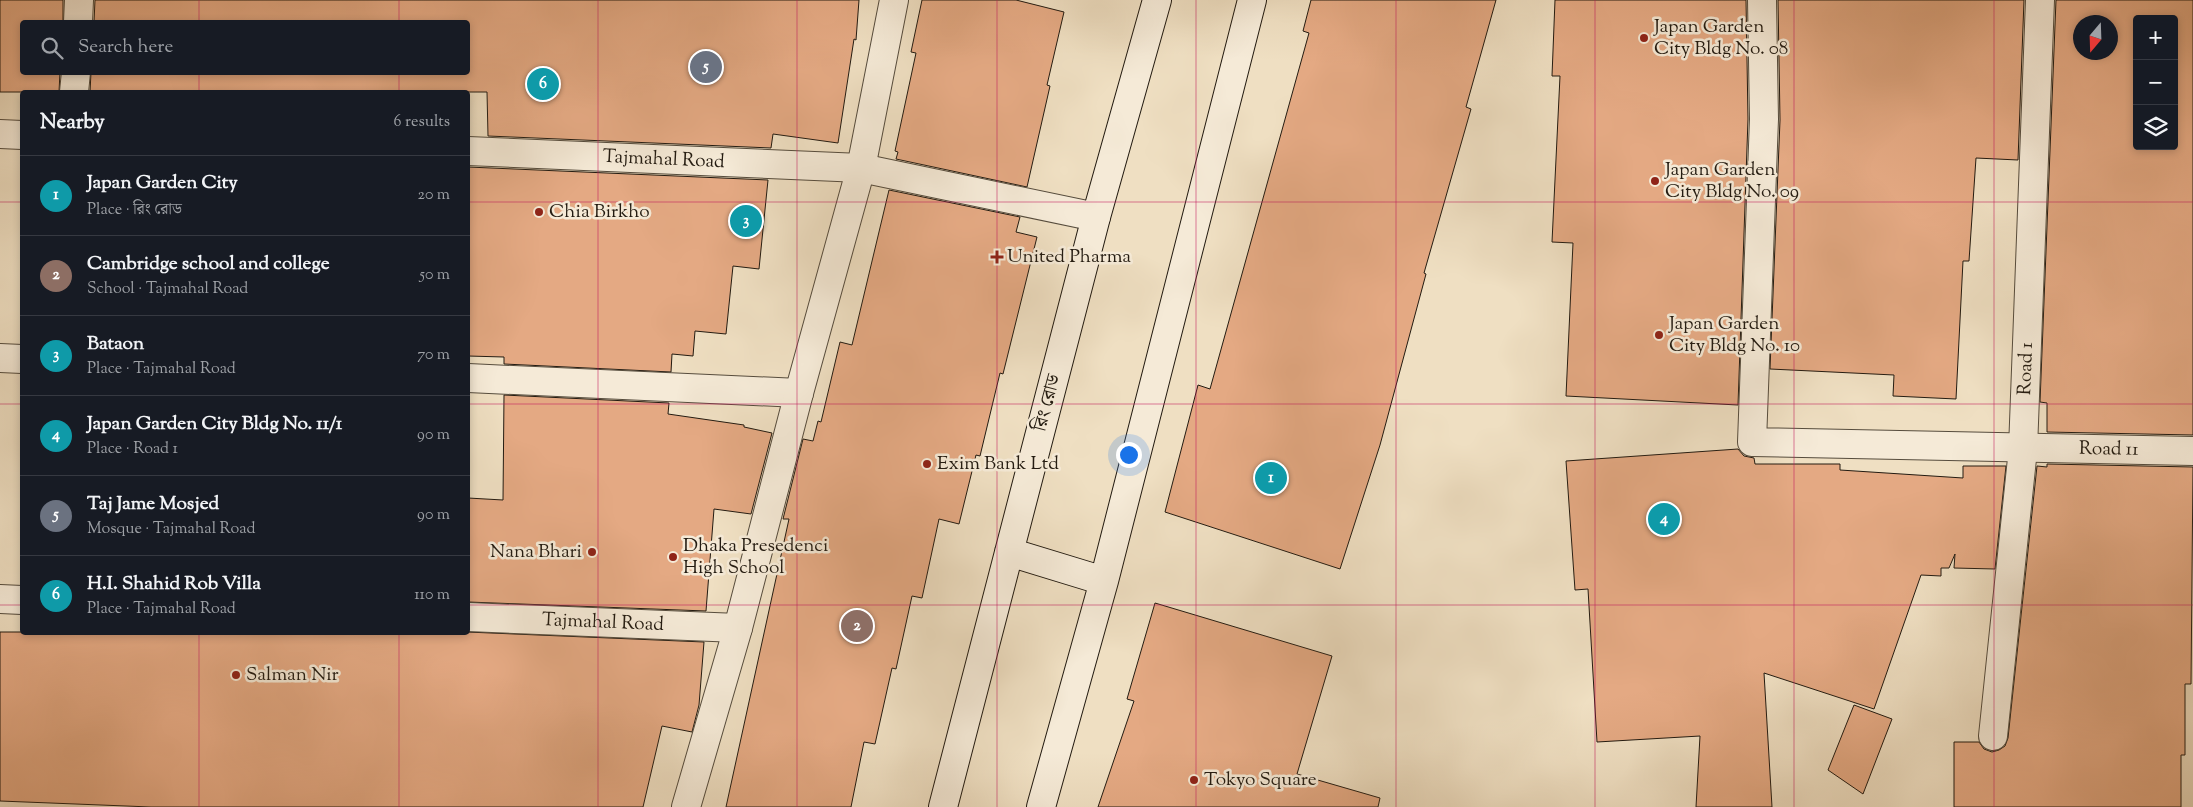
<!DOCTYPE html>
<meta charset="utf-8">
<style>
body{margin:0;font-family:"Sorts Mill Goudy","Noto Serif Bengali",serif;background:#242831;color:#f1f3f6}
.controls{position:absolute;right:15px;top:15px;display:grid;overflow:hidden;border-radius:5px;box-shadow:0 2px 8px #0003}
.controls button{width:45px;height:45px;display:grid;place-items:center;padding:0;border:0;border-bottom:1px solid #363941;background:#171b24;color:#f1f3f6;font:25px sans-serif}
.compass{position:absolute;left:2073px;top:15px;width:45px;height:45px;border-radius:50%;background:#171b24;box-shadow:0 2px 8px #0003;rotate:199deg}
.you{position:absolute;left:1128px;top:454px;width:18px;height:18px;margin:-12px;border:4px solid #fff;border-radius:50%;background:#1a73e8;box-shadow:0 0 0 8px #1a73e833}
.badge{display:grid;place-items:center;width:32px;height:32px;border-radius:50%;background:#0b8043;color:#fff;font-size:16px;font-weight:700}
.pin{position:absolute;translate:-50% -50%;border:2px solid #fff;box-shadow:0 1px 5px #0006}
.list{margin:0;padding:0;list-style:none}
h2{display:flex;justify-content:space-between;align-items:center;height:65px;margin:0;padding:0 20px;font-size:21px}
h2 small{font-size:16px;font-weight:400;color:#9ea1a6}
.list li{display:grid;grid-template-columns:32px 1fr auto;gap:15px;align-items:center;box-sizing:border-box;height:80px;padding:0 20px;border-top:1px solid #363941}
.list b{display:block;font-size:19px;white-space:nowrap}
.list p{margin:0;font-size:16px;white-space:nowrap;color:#9ea1a6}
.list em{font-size:16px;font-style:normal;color:#9ea1a6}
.icon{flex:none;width:28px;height:28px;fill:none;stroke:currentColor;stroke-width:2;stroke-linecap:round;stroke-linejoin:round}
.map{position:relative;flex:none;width:2193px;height:807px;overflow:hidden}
.search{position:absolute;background:#171b24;box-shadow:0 2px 8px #0003;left:20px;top:20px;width:450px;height:55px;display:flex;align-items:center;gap:12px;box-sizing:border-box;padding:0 18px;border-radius:5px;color:#9ea1a6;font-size:19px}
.panel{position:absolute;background:#171b24;box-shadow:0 2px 8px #0003;left:20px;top:90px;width:450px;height:545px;border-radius:5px}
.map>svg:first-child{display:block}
.building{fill:#e4a983;stroke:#231b11;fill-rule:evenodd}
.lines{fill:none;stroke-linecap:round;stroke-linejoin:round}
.street-casing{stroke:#564c3d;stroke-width:30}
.secondary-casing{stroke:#231b11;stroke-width:30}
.street{stroke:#f5ead7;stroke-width:28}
.secondary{stroke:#f5ead7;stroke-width:28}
.grid{fill:none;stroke:#c2185b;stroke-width:1;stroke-opacity:0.55}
.poi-dot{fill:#8f2418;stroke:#f5ead7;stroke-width:2}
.labels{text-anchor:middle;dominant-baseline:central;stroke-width:5;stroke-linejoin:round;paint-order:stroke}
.poi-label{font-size:19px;fill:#231b11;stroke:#f5ead7;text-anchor:start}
.street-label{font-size:19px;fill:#231b11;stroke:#f5ead7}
</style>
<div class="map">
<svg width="2193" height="807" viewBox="0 0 2193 807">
<rect width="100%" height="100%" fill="#efdfc2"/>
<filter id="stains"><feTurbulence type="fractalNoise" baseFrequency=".004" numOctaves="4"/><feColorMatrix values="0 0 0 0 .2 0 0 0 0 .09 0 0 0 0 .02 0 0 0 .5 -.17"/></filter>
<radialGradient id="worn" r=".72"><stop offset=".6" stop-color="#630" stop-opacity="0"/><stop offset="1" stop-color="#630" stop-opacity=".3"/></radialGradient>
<!-- building -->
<path class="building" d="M 0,0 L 63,0 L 63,22 L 22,22 L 22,72 L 60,72 L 59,92 L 0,92 Z
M 95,0 L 859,0 L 856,40 L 854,39 L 838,143 L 773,134 L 771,148 L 488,136 L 487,92 L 90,92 L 91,72 L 468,72 L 468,22 L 94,22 Z
M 922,0 L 1016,0 L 1064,12 L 1047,85 L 1050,86 L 1027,187 L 896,159 L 898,152 L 895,151 L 916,53 L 911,52 Z
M 1311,0 L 1496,0 L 1466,107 L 1471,109 L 1424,273 L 1426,274 L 1380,445 L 1340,569 L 1165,512 L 1198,385 L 1210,389 L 1309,33 L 1303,31 Z
M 1555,0 L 1746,0 L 1748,119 L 1738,405 L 1566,396 L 1573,243 L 1552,242 L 1560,76 L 1552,76 Z
M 1778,0 L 2024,0 L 2018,160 L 1976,158 L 1969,261 L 1963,261 L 1956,399 L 1893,396 L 1894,375 L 1770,369 L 1780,120 Z
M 2056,0 L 2193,0 L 2193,435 L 2047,432 L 2047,403 L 2040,402 ZM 2137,19 L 2174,19 L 2174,146 L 2137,146 ZM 2080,22 L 2110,22 L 2110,52 L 2080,52 Z
M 468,167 L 768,180 L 759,269 L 733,266 L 726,334 L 695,331 L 693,356 L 672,354 L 671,372 L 504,364 L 504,357 L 468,356 Z
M 889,190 L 1020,217 L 1016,232 L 1037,237 L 1003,374 L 1000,373 L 980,456 L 976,455 L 959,524 L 939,519 L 922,598 L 912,596 L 896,669 L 892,668 L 875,744 L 864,742 L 851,807 L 726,807 L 789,519 L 783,519 L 803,439 L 813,441 L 818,421 L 821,422 L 840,342 L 852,345 Z
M 504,395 L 669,403 L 668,414 L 744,425 L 744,427 L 772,433 L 751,514 L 714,509 L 706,611 L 468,602 L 468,498 L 503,500 Z
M 1738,449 L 1744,456 L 1754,458 L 1755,464 L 1840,464 L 1840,470 L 1963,478 L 1963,466 L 2006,466 L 1995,569 L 1954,568 L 1955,554 L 1949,568 L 1941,568 L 1941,576 L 1921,575 L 1874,709 L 1764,673 L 1772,807 L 1696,807 L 1700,736 L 1597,742 L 1588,589 L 1575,590 L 1566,461 Z
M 2047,464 L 2193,467 L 2191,684 L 2185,684 L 2185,755 L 2181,755 L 2181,807 L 1954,807 L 1954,742 L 1979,742 L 1984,749 L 1992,752 L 1999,750 L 2005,746 L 2008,738 L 2037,466 L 2047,467 Z
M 1155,603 L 1332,656 L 1297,774 L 1380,798 L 1378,807 L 1098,807 L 1134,701 L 1127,699 Z
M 0,632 L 467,632 L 704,642 L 699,705 L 692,732 L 662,726 L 643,807 L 151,807 L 0,801 Z
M 1854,705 L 1892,719 L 1863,794 L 1828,770 Z"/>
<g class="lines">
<defs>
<g id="street">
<path id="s1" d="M 1762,0 L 1764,119 L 1752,442 L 2193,451"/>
<path d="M 78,22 L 79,0"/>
<path d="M 74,92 L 76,72"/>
<path d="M 0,134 L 22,135"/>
<path id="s2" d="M 468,151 L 861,168 L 1096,217"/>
<path d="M 0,358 L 22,359"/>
<path d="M 468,378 L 799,393"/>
<path d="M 0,599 L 22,600"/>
<path id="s3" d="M 468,617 L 738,628"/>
<path id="s4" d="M 1993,736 L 2023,449 L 2040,0"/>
<path d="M 686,807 L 738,628 L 799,393 L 861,168 L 894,0"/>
</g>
<path id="secondary" d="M 1009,552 L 1104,581
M 943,807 L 1096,217 L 1157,0
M 1041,807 L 1104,581 L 1252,0"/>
</defs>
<!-- street casing -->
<use href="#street" class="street-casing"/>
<!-- secondary casing -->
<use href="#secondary" class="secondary-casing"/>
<!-- street -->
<use href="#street" class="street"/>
<!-- secondary -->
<use href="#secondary" class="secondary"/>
</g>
<!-- grid -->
<path class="grid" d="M 199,0 L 199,22M 399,0 L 399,22M 598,0 L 598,807M 797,0 L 797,807M 997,0 L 997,807M 1196,0 L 1196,807M 1396,0 L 1396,807M 1595,0 L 1595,807M 1794,0 L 1794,807M 1994,0 L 1994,807M 199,72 L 199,92M 399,72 L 399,92M 0,202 L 22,202M 468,202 L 2193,202M 0,404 L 22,404M 468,404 L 2193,404M 0,605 L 22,605M 468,605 L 2193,605M 199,632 L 199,807M 399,632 L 399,807"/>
<!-- markers -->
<g class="poi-dot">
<circle cx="1644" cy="38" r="5"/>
<circle cx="1655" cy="181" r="5"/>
<circle cx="539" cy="212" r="5"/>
<path d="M994.5 249.5h5v5h5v5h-5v5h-5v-5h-5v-5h5z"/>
<circle cx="1659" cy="335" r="5"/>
<circle cx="927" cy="464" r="5"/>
<circle cx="592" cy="552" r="5"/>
<circle cx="673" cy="557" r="5"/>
<circle cx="236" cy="675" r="5"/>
<circle cx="1194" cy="780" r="5"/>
</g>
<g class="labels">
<!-- poi labels -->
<g class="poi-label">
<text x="1654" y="27">Japan Garden<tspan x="1654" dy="22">City Bldg No. 08</tspan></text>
<text x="1665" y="170">Japan Garden<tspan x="1665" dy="22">City Bldg No. 09</tspan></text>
<text x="549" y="212">Chia Birkho</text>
<text x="1007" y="257">United Pharma</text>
<text x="1669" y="324">Japan Garden<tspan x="1669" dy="22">City Bldg No. 10</tspan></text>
<text x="937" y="464">Exim Bank Ltd</text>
<text x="683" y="546">Dhaka Presedenci<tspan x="683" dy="22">High School</tspan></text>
<text x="582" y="552" text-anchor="end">Nana Bhari</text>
<text x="246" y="675">Salman Nir</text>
<text x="1204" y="780">Tokyo Square</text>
</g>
<!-- street labels -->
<g class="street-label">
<text stroke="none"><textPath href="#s2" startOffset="196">Tajmahal Road</textPath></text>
<text stroke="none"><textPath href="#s4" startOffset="369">Road 1</textPath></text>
<text transform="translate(1048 403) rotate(-75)">রিং রোড</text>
<text stroke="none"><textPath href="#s1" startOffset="799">Road 11</textPath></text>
<text stroke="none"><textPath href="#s3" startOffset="135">Tajmahal Road</textPath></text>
</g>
</g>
<rect width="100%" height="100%" filter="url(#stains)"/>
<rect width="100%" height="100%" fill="url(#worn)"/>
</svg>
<div class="controls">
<button>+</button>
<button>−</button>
<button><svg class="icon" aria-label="layers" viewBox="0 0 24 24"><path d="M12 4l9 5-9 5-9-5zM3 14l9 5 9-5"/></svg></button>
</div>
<svg class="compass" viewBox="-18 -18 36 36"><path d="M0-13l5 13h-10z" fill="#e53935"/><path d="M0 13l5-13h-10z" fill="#9ea1a6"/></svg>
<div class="you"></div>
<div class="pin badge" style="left:1271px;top:478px;background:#0f9aa8">1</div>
<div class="pin badge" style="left:857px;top:626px;background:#8d6e63">2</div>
<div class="pin badge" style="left:746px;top:221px;background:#0f9aa8">3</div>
<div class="pin badge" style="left:1664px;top:519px;background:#0f9aa8">4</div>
<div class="pin badge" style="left:706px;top:67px;background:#6b7280">5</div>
<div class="pin badge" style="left:543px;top:84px;background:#0f9aa8">6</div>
<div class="search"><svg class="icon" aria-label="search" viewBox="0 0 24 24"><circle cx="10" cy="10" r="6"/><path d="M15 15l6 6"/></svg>Search here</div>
<section class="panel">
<h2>Nearby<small>6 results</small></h2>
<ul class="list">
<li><span class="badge" style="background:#0f9aa8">1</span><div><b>Japan Garden City</b><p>Place · রিং রোড</p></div><em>20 m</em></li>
<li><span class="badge" style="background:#8d6e63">2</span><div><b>Cambridge school and college</b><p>School · Tajmahal Road</p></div><em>50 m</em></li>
<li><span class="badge" style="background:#0f9aa8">3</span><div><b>Bataon</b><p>Place · Tajmahal Road</p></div><em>70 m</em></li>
<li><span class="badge" style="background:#0f9aa8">4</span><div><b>Japan Garden City Bldg No. 11/1</b><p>Place · Road 1</p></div><em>90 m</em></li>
<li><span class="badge" style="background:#6b7280">5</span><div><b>Taj Jame Mosjed</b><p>Mosque · Tajmahal Road</p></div><em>90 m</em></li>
<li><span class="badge" style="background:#0f9aa8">6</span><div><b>H.I. Shahid Rob Villa</b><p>Place · Tajmahal Road</p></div><em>110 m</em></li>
</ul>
</section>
</div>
